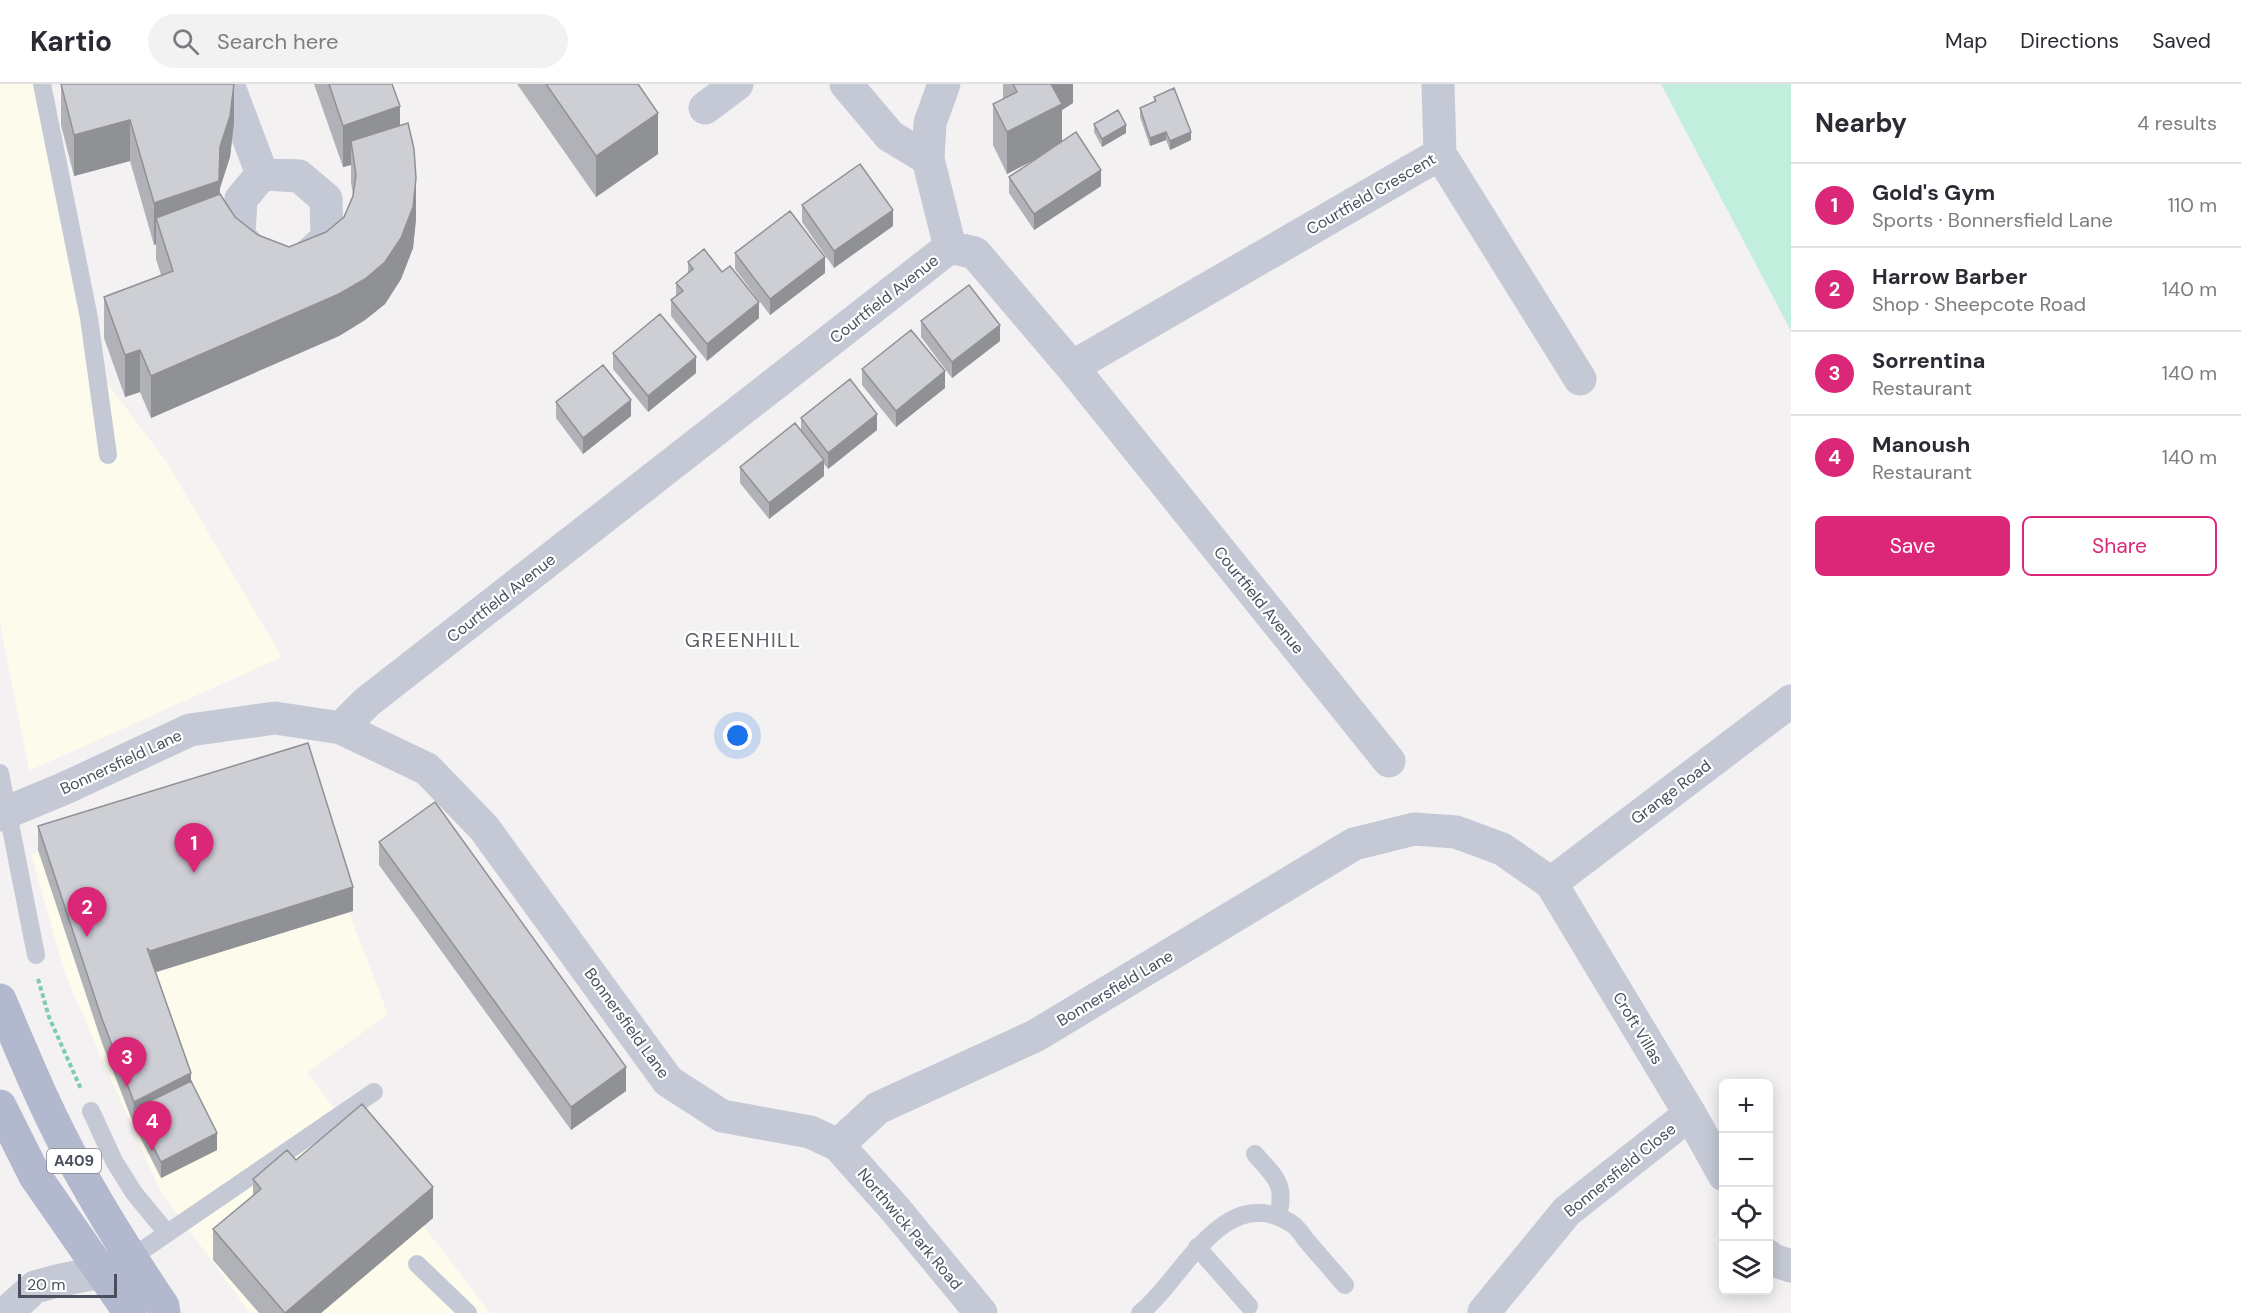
<!DOCTYPE html>
<meta charset="utf-8">
<style>
body{margin:0;font-family:"DM Sans",sans-serif;background:#f2f2f3;color:#2b2b33}
.controls{position:absolute;right:18px;bottom:18px;display:grid;overflow:hidden;border-radius:9px;box-shadow:0 3px 15px #0003}
.controls button{width:54px;height:54px;display:grid;place-items:center;padding:0;border:0;border-bottom:2px solid #e1e1e2;background:#fff;color:#2b2b33;font:30px sans-serif}
.scale{position:absolute;left:18px;bottom:15px;width:99px;box-sizing:border-box;padding-left:6px;border:3px solid #494f5d;border-top:0;font-size:16px;line-height:21px;white-space:nowrap;color:#494f5d;-webkit-text-stroke:4px #fff;paint-order:stroke}
.you{position:absolute;left:738px;top:652px;width:21px;height:21px;margin:-15px;border:4px solid #fff;border-radius:50%;background:#1a73e8;box-shadow:0 0 0 9px #1a73e833}
.badge{display:grid;place-items:center;width:39px;height:39px;border-radius:50%;background:#db2777;color:#fff;font-size:20px;font-weight:700}
.pin{position:absolute;translate:-50% -50px;filter:drop-shadow(0 2px 3px #0008)}
.pin::after{content:'';position:absolute;top:32px;width:21px;height:18px;background:inherit;clip-path:polygon(0 0,100% 0,50% 100%)}
.list{margin:0;padding:0;list-style:none}
h2{display:flex;justify-content:space-between;align-items:center;height:78px;margin:0;padding:0 24px;font-size:26px}
h2 small{font-size:20px;font-weight:400;color:#7c7c81}
.list li{display:grid;grid-template-columns:39px 1fr auto;gap:18px;align-items:center;box-sizing:border-box;height:84px;padding:0 24px;border-top:2px solid #e1e1e2}
.list b{display:block;font-size:22px;white-space:nowrap}
.list p{margin:0;font-size:20px;white-space:nowrap;color:#7c7c81}
.list em{font-size:20px;font-style:normal;color:#7c7c81}
.actions{display:flex;gap:12px;padding:18px 24px}
.actions a{flex:1;padding:14px 0;border:2px solid #db2777;border-radius:9px;text-align:center;font-size:21px;color:#db2777}
.actions .main{background:#db2777;color:#fff}
.icon{flex:none;width:33px;height:33px;fill:none;stroke:currentColor;stroke-width:2;stroke-linecap:round;stroke-linejoin:round}
.map{position:relative;flex:none;width:1791px;height:1229px;overflow:hidden}
header{display:flex;align-items:center;gap:36px;box-sizing:border-box;height:84px;padding:0 30px;background:#fff;border-bottom:2px solid #e1e1e2}
header strong{font-size:28px}
nav{display:flex;gap:33px;margin-inline-start:auto;font-size:21px}
.search{width:420px;height:54px;background:#f2f2f3;display:flex;align-items:center;gap:15px;box-sizing:border-box;padding:0 21px;border-radius:33px;color:#7c7c81;font-size:22px}
main{display:flex}
aside{flex:1;background:#fff}
.map>svg:first-child{display:block}
.commercial{fill:#fcfbec}
.green{fill:#c2eede}
.lines{fill:none;stroke-linecap:round;stroke-linejoin:round}
.path{stroke:#7bcbb7;stroke-width:4;stroke-dasharray:4.5 3;stroke-linecap:butt}
.service{stroke:#c5c9d5;stroke-width:18}
.minor{stroke:#c5c9d5;stroke-width:33}
.primary{stroke:#b2b9ce;stroke-width:33}
.wall{fill:#b1b2b7}
.shaded-wall{fill:#909195}
.building{fill:#cecfd5;stroke:#909195;stroke-width:1.5}
.labels{text-anchor:middle;dominant-baseline:central;stroke-width:4.5;stroke-linejoin:round;paint-order:stroke}
.shield{fill:#fff;stroke:#80848e;stroke-width:1.5}
.shield-label{font-size:15px;font-weight:bold;fill:#494f5d}
.street-label{font-size:16px;fill:#494f5d;stroke:#fff}
.quarter-label{font-size:20px;letter-spacing:1.5px;fill:#5d5f65;stroke:#fff}
</style>
<header>
<strong>Kartio</strong>
<div class="search"><svg class="icon" aria-label="search" viewBox="0 0 24 24"><circle cx="10" cy="10" r="6"/><path d="M15 15l6 6"/></svg>Search here</div>
<nav><a>Map</a><a>Directions</a><a>Saved</a></nav>
</header>
<main>
<div class="map">
<svg width="1791" height="1229" viewBox="0 0 1791 1229">
<rect width="100%" height="100%" fill="#f3f1f1"/>
<!-- commercial -->
<path class="commercial" d="M 0,0 L 38,0 L 95,283 L 166,377 L 282,573 L 29,687 L 0,538 Z
M 296,690 L 388,930 L 307,989 L 490,1229 L 250,1229 L 159,1105 L 65,890 L 31,770 Z"/>
<!-- green -->
<path class="green" d="M 1661,0 L 1791,0 L 1791,247 Z"/>
<g class="lines">
<!-- path -->
<path class="path" d="M 38,895 L 49,933 L 81,1005"/>
<!-- service -->
<path class="service" d="M 42,0 L 89,234 L 108,371
M 0,689 L 36,871
M 91,1027 L 114,1077 L 134,1109 L 167,1149
M 1255,1070 C 1276,1095 1286,1098 1278,1133
M 1197,1163 L 1249,1222
M 131,1174 L 374,1008
M 417,1180 L 468,1229
M 1140,1229 C 1182,1197 1222,1097 1291,1139 C 1297,1143 1302,1150 1306,1156 C 1319,1171 1332,1186 1345,1201"/>
<!-- minor -->
<path class="minor" d="M 228,0 L 262,90
M 846,0 L 890,52 L 928,75
M 944,0 L 930,39 L 928,75 L 950,163
M 1438,0 L 1440,70
M 705,24 L 737,0
M 262,90 L 299,92 L 326,115 L 327,154 L 300,179 L 262,177 L 239,152 L 241,115 Z
M 1072,283 L 1440,70 L 1580,295
M 341,644 L 367,618 L 950,163 L 975,169 L 1072,283 L 1389,677
M 0,731 L 63,705 L 190,646 L 275,634 L 341,644 L 427,685 L 484,744 L 668,997 L 722,1032 L 810,1048 L 838,1061 L 895,1125 L 981,1229
M 1551,799 L 1791,617
M 838,1061 L 878,1024 L 1035,952 L 1354,760 L 1414,745 L 1456,748 L 1502,765 L 1551,799 L 1690,1030 L 1724,1091
M 1768,1172 L 1770,1175 L 1791,1182
M 1484,1228 L 1567,1127 L 1690,1030
M 6,1229 L 35,1203 L 61,1196 L 102,1188 L 125,1177"/>
<!-- primary -->
<path class="primary" d="M 0,916 C 25,975 49,1034 81,1090 C 106,1135 134,1179 163,1222 L 164,1229
M 0,1022 L 35,1092 L 130,1229"/>
</g>
<!-- wall -->
<path class="wall" d="M 61,0 L 234,38 L 230,73 L 220,104 L 220,111 L 235,133 L 258,151 L 289,163 L 326,148 L 344,133 L 353,111 L 351,98 L 351,81 L 343,83 L 314,0 L 392,0 L 416,135 L 413,164 L 401,195 L 385,220 L 365,236 L 339,252 L 151,334 L 140,308 L 125,313 L 104,254 L 104,213 L 161,191 L 156,175 L 156,160 L 154,161 L 130,77 L 74,92 L 61,41 Z
M 517,0 L 638,0 L 658,70 L 596,113 Z
M 1003,0 L 1073,0 L 1073,19 L 1062,26 L 1062,58 L 1101,102 L 1034,146 L 1009,109 L 1009,93 L 1038,74 L 1007,90 L 993,61 L 993,20 L 1003,15 Z
M 1154,13 L 1191,56 L 1170,66 L 1166,56 L 1150,62 L 1140,33 L 1140,24 L 1154,17 Z
M 1094,40 L 1126,49 L 1102,63 L 1094,48 Z
M 802,121 L 893,142 L 834,184 L 802,138 Z
M 735,169 L 825,189 L 770,231 L 735,185 Z
M 688,178 L 759,234 L 707,277 L 671,232 L 671,216 L 676,212 L 676,199 L 688,190 Z
M 921,237 L 1000,257 L 952,294 L 921,253 Z
M 613,269 L 696,289 L 648,328 L 613,285 Z
M 862,285 L 945,304 L 896,343 L 862,301 Z
M 556,318 L 631,332 L 583,370 L 556,334 Z
M 801,334 L 877,346 L 828,385 L 824,380 L 824,392 L 769,435 L 740,399 L 740,383 L 801,346 Z
M 38,742 L 353,827 L 156,888 L 191,997 L 217,1066 L 161,1094 L 134,1041 L 102,959 L 38,766 Z
M 379,758 L 626,1007 L 571,1046 L 379,781 Z
M 296,1076 L 433,1134 L 321,1229 L 259,1229 L 213,1176 L 213,1145 L 253,1112 L 253,1095 Z"/>
<!-- shaded-wall -->
<path class="shaded-wall" d="M 234,0 L 234,38 L 230,73 L 220,104 L 219,138 L 156,134 L 156,160 L 154,161 L 154,119 Z
M 1047,0 L 1073,0 L 1073,19 L 1062,26 L 1062,61 L 1007,90 L 1007,48 Z
M 400,22 L 400,64 L 351,57 L 351,81 L 343,83 L 343,42 Z
M 658,29 L 658,70 L 596,113 L 596,72 Z
M 130,36 L 130,77 L 74,92 L 74,51 Z
M 1126,41 L 1126,49 L 1102,63 L 1102,55 Z
M 1166,48 L 1166,56 L 1150,62 L 1150,54 Z
M 1191,48 L 1191,56 L 1170,66 L 1170,57 Z
M 1101,86 L 1101,102 L 1034,146 L 1034,130 Z
M 416,94 L 416,135 L 413,164 L 401,195 L 385,220 L 365,236 L 339,252 L 151,334 L 151,292 Z
M 893,126 L 893,142 L 834,184 L 834,167 Z
M 825,173 L 825,189 L 770,231 L 770,215 Z
M 759,218 L 759,234 L 707,277 L 707,260 Z
M 1000,241 L 1000,257 L 952,294 L 952,278 Z
M 140,266 L 140,308 L 125,313 L 125,271 Z
M 696,273 L 696,289 L 648,328 L 648,312 Z
M 945,287 L 945,304 L 896,343 L 896,327 Z
M 631,316 L 631,332 L 583,370 L 583,354 Z
M 877,330 L 877,346 L 828,385 L 828,369 Z
M 824,376 L 824,392 L 769,435 L 769,419 Z
M 353,803 L 353,827 L 150,890 L 150,867 Z
M 626,983 L 626,1007 L 571,1046 L 571,1023 Z
M 191,989 L 191,1013 L 134,1025 L 134,1018 Z
M 217,1049 L 217,1066 L 161,1094 L 161,1078 Z
M 433,1103 L 433,1134 L 321,1229 L 285,1229 Z"/>
<!-- building -->
<path class="building" d="M 61,0 L 234,0 L 230,32 L 220,63 L 219,97 L 154,119 L 130,36 L 74,51 Z
M 329,0 L 392,0 L 400,22 L 343,42 Z
M 546,0 L 638,0 L 658,29 L 596,72 Z
M 1013,0 L 1051,0 L 1062,20 L 1007,48 L 993,20 L 1017,8 Z
M 1174,4 L 1191,48 L 1170,57 L 1166,48 L 1150,54 L 1140,24 L 1156,17 L 1154,13 Z
M 1118,26 L 1126,41 L 1102,55 L 1094,40 Z
M 408,39 L 414,65 L 416,94 L 413,123 L 401,154 L 385,178 L 365,195 L 339,210 L 151,292 L 140,266 L 125,271 L 104,213 L 173,187 L 156,134 L 220,110 L 235,133 L 258,151 L 289,163 L 326,148 L 344,133 L 353,112 L 356,91 L 351,57 Z
M 1076,48 L 1101,86 L 1034,130 L 1009,93 Z
M 860,80 L 893,126 L 834,167 L 802,121 Z
M 790,127 L 825,173 L 770,215 L 735,169 Z
M 704,165 L 722,188 L 730,182 L 759,218 L 707,260 L 671,216 L 683,207 L 676,199 L 693,185 L 688,178 Z
M 969,201 L 1000,241 L 952,278 L 921,237 Z
M 660,230 L 696,273 L 648,312 L 613,269 Z
M 911,246 L 945,287 L 896,327 L 862,285 Z
M 603,281 L 631,316 L 583,354 L 556,318 Z
M 850,295 L 877,330 L 828,369 L 801,334 Z
M 795,339 L 824,376 L 769,419 L 740,383 Z
M 308,659 L 353,803 L 150,867 L 147,864 L 191,989 L 134,1018 L 102,935 L 38,742 Z
M 435,718 L 626,983 L 571,1023 L 379,758 Z
M 191,997 L 217,1049 L 161,1078 L 134,1025 Z
M 362,1020 L 433,1103 L 285,1229 L 213,1145 L 261,1105 L 253,1095 L 287,1066 L 296,1076 Z"/>
<g class="labels">
<!-- shield labels -->
<rect class="shield" x="47" y="1065" width="54" height="24" rx="4.5"/>
<g class="shield-label">
<text x="74" y="1077">A409</text>
</g>
<!-- street labels -->
<g class="street-label">
<text transform="translate(1371 110) rotate(-30)">Courtfield Crescent</text>
<text transform="translate(884 215) rotate(-38)">Courtfield Avenue</text>
<text transform="translate(501 514) rotate(-38)">Courtfield Avenue</text>
<text transform="translate(1259 516) rotate(51)">Courtfield Avenue</text>
<text transform="translate(121 678) rotate(-25)">Bonnersfield Lane</text>
<text transform="translate(1671 708) rotate(-37)">Grange Road</text>
<text transform="translate(1115 904) rotate(-31)">Bonnersfield Lane</text>
<text transform="translate(627 939) rotate(54)">Bonnersfield Lane</text>
<text transform="translate(1638 944) rotate(59)">Croft Villas</text>
<text transform="translate(1620 1086) rotate(-39)">Bonnersfield Close</text>
<text transform="translate(910 1145) rotate(50)">Northwick Park Road</text>
</g>
<!-- quarter labels -->
<g class="quarter-label">
<text x="743" y="556">GREENHILL</text>
</g>
</g>
</svg>
<div class="controls">
<button>+</button>
<button>−</button>
<button><svg class="icon" aria-label="locate" viewBox="0 0 24 24"><circle cx="12" cy="12" r="6"/><path d="M12 2v4M12 18v4M2 12h4M18 12h4"/></svg></button>
<button><svg class="icon" aria-label="layers" viewBox="0 0 24 24"><path d="M12 4l9 5-9 5-9-5zM3 14l9 5 9-5"/></svg></button>
</div>
<div class="scale">20 m</div>
<div class="you"></div>
<div class="pin badge" style="left:194px;top:789px">1</div>
<div class="pin badge" style="left:87px;top:853px">2</div>
<div class="pin badge" style="left:127px;top:1003px">3</div>
<div class="pin badge" style="left:152px;top:1067px">4</div>
</div>
<aside>
<h2>Nearby<small>4 results</small></h2>
<ul class="list">
<li><span class="badge">1</span><div><b>Gold's Gym</b><p>Sports · Bonnersfield Lane</p></div><em>110 m</em></li>
<li><span class="badge">2</span><div><b>Harrow Barber</b><p>Shop · Sheepcote Road</p></div><em>140 m</em></li>
<li><span class="badge">3</span><div><b>Sorrentina</b><p>Restaurant</p></div><em>140 m</em></li>
<li><span class="badge">4</span><div><b>Manoush</b><p>Restaurant</p></div><em>140 m</em></li>
</ul>
<div class="actions"><a class="main">Save</a><a>Share</a></div>
</aside>
</main>
